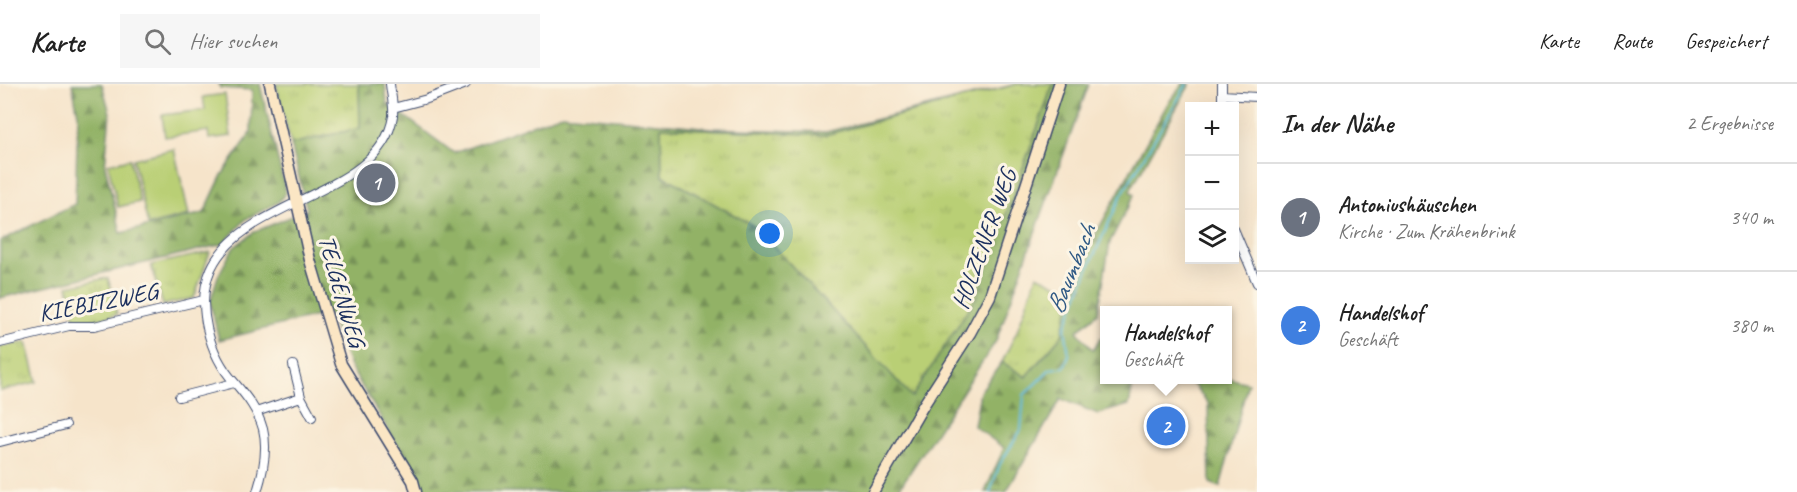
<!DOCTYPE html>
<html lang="de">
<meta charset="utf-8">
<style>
body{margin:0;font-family:Caveat,sans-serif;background:#f6f6f6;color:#222}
.controls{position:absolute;right:18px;top:18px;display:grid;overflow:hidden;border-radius:0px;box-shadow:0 6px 24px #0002}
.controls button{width:54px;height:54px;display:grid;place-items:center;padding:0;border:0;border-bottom:2px solid #e0e0e0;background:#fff;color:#222;font:30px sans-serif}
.you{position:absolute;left:770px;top:150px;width:21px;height:21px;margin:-15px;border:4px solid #fff;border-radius:50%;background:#1a73e8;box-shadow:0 0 0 9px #1a73e833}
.badge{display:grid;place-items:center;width:39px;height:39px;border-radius:50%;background:#0f766e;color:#fff;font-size:20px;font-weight:700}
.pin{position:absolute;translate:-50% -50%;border:3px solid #fff;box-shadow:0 2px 6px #0006}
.popup{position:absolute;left:1100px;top:222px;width:132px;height:78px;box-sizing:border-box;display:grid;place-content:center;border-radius:0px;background:#fff;filter:drop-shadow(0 2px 4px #0005);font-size:20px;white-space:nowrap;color:#767676}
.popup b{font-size:22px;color:#222}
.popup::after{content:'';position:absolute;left:50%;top:100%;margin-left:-12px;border:12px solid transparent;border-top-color:#fff}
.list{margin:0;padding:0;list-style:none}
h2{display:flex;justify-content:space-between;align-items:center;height:78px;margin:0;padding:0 24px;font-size:26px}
h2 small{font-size:20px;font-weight:400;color:#767676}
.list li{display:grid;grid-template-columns:39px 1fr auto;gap:18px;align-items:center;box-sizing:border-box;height:108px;padding:0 24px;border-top:2px solid #e0e0e0}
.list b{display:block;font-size:22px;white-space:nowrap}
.list p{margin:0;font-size:20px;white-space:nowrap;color:#767676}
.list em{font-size:20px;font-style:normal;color:#767676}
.icon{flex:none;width:33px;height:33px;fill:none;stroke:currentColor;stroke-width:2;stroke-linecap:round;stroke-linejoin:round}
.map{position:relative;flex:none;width:1257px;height:408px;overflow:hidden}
header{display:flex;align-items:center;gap:36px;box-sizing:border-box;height:84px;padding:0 30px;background:#fff;border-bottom:2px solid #e0e0e0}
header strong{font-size:28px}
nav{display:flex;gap:33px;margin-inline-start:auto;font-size:21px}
.search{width:420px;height:54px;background:#f6f6f6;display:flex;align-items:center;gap:15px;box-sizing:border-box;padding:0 21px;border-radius:0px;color:#767676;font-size:22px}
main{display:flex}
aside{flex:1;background:#fff}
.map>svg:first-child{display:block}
.grass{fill:url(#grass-tufts);stroke:#6a7f69;stroke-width:1.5}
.forest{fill:url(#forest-firs);stroke:#567062;stroke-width:1.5}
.pitch{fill:#b9cf74;stroke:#6a7f69;stroke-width:1.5}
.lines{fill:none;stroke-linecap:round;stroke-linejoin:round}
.stream{stroke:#61bddf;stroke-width:2}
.street-casing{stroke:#3c4a6e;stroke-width:10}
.secondary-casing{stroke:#3c4a6e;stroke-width:13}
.street{stroke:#fff;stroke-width:8}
.secondary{stroke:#fbe6c4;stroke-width:10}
.labels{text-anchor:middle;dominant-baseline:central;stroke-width:6;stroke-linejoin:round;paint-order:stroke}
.street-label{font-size:24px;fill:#1b2f5e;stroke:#fcf5e5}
.water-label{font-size:26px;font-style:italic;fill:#305a85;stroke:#fcf5e5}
</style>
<header>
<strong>Karte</strong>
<div class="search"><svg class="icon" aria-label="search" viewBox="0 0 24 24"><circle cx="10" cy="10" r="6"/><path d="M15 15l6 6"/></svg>Hier suchen</div>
<nav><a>Karte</a><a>Route</a><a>Gespeichert</a></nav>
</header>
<main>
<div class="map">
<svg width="1257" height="408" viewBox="0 0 1257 408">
<defs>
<pattern id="grass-tufts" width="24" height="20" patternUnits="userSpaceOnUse" patternTransform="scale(1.5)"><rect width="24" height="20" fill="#b9cf74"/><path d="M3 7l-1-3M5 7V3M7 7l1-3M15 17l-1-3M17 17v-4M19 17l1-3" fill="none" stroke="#9eb267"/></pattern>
<pattern id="forest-firs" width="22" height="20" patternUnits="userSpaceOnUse" patternTransform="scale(1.5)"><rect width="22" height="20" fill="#92b266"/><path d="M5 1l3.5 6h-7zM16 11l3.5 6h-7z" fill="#769157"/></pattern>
</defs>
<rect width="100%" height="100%" fill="#fcf5e5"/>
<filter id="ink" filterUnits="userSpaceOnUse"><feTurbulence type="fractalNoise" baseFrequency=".0167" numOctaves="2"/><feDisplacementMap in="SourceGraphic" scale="12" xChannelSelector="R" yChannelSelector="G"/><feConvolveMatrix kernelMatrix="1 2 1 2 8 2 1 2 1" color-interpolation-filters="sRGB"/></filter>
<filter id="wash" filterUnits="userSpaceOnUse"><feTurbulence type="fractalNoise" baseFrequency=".008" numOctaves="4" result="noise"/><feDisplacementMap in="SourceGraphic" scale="24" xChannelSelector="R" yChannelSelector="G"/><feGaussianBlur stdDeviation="1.35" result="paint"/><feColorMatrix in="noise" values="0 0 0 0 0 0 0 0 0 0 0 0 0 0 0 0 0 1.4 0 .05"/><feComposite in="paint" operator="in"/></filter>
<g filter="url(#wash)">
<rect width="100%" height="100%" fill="#f6e4ca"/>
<!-- grass -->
<path class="grass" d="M 276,0 L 359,0 L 360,44 L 291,60 Z
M 1017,0 L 1053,0 L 977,212 L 912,314 L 756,143 L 662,91 L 661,43 L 825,51 Z
M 210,168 L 194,214 L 163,221 L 151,181 Z
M 1037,191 L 1072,208 L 1062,251 L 1025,293 L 1002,278 L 1017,247 Z
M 108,194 L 117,230 L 94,237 L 75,235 L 68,202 Z
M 27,258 L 37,298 L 0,307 L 0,263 Z"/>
<!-- forest -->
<path class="forest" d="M 72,0 L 102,0 L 110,29 L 105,82 L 121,149 L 204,129 L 222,91 L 251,49 L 252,6 L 220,4 L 219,0 L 260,0 L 286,109 L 277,119 L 246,135 L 223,160 L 0,214 L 0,157 L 75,120 L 78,30 Z
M 359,0 L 385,0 L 387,19 L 454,69 L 562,30 L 712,44 L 826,48 L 1017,0 L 825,51 L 661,43 L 662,91 L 756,143 L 912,313 L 977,212 L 1053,0 L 1089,0 L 996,257 L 897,408 L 426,408 L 350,283 L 329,229 L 219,256 L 210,218 L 218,192 L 233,164 L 254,148 L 307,126 L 291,60 L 360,44 Z
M 1183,0 L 1190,0 L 1130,107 L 1134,111 L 1110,158 L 1098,229 L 1077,247 L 1093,266 L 1100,254 L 1104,254 L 1104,296 L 1134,296 L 1129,321 L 1098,330 L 1061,315 L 1006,408 L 985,408 L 1004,364 L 974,342 L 980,308 L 1002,278 L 1026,293 L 1062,251 L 1072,208 L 1088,164 L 1168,19 Z
M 1228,294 L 1248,299 L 1220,403 L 1210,399 L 1208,319 L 1193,300 L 1172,296 Z"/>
<!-- pitch -->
<path class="pitch" d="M 225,10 L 231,52 L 209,55 L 208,47 L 165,53 L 162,31 L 205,26 L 203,13 Z
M 174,65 L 189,131 L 148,141 L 133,75 Z
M 130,75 L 140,118 L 118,123 L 108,80 Z"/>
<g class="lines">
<!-- stream -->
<path class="stream" d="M 990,408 L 1000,380 L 1021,346 L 1024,311 L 1050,285 L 1064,283 L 1069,271 L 1065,244 L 1090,180 L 1121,112 L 1187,0"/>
</g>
</g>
<g filter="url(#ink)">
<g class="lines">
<defs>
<path id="street" d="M 1222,11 L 1257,13
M 1222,22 L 1222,0
M 393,24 L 427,15 L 466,0
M 1234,145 L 1257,199
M 0,259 L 69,242 L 94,242 L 204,216
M 293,281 L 301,313 L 312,333
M 179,313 L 234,299
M 256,328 L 301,313
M 0,358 L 66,341
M 257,408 C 263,389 268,365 263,345 C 258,327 247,313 235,299 C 209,271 195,221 211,185 C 243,114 381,112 393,32 C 394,22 391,10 390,0"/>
<path id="secondary" d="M 270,0 L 310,176 L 341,280 L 413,397 L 416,408
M 873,408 L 923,322 L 970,249 L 990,212 L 1059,0"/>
</defs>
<!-- street casing -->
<use href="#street" class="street-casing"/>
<!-- secondary casing -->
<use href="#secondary" class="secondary-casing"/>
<!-- street -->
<use href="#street" class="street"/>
<!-- secondary -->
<use href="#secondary" class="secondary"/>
</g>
</g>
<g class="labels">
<!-- street labels -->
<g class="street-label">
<text transform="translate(984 155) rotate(-70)">HOLZENER WEG</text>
<text transform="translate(342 207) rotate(74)">TELGENWEG</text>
<text transform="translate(98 218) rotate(-11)">KIEBITZWEG</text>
</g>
<!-- water labels -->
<g class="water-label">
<text transform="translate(1071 185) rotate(-68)">Baumbach</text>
</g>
</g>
</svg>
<div class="controls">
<button>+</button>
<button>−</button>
<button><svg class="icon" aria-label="layers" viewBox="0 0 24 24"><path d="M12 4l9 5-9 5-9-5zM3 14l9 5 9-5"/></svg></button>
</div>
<div class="you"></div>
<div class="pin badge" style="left:376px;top:99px;background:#6b7280">1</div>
<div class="pin badge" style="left:1166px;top:342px;background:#3f7fe0">2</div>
<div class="popup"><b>Handelshof</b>Geschäft</div>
</div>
<aside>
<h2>In der Nähe<small>2 Ergebnisse</small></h2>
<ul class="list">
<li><span class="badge" style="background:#6b7280">1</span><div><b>Antoniushäuschen</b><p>Kirche · Zum Krähenbrink</p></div><em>340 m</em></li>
<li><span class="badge" style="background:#3f7fe0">2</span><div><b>Handelshof</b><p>Geschäft</p></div><em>380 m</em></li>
</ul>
</aside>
</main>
